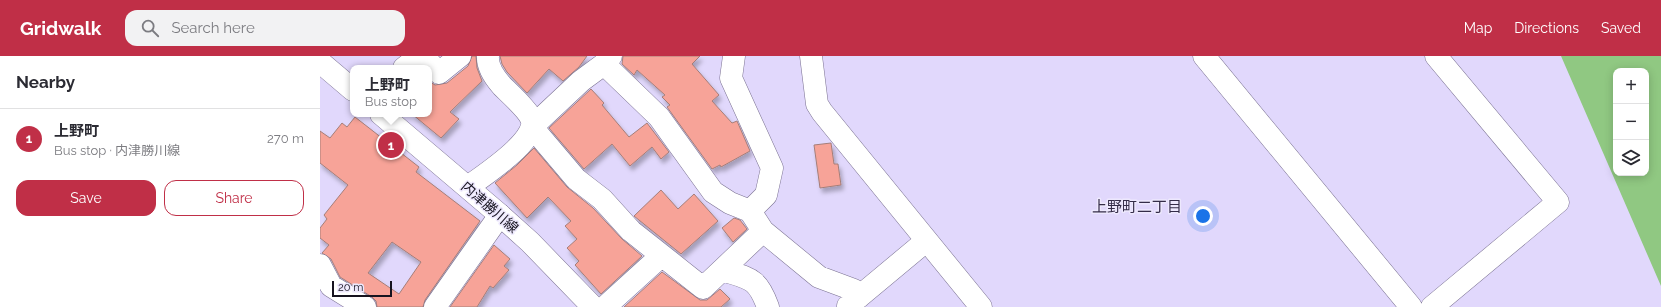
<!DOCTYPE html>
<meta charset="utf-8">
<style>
body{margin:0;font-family:Raleway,"Noto Sans JP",sans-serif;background:#f2f2f3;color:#2b2b33}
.controls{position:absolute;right:12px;top:12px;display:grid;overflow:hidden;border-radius:8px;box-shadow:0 2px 10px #0003}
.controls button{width:36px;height:36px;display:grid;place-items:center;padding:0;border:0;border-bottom:1px solid #e1e1e2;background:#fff;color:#2b2b33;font:20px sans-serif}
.scale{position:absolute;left:12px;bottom:10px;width:60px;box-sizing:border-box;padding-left:4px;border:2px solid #16131f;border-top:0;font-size:11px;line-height:14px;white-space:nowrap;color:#16131f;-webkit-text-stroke:3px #ede8fd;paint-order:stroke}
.you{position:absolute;left:883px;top:160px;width:14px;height:14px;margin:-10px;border:3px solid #fff;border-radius:50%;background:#1a73e8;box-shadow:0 0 0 6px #1a73e833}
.badge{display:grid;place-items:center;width:26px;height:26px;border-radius:50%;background:#c02f47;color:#fff;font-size:13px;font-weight:700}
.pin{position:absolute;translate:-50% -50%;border:2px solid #fff;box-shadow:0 1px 4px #0006}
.popup{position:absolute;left:30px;top:9px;width:82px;height:52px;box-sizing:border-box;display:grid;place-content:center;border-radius:8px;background:#fff;filter:drop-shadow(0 1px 3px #0005);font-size:13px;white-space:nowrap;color:#7c7c81}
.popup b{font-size:15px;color:#2b2b33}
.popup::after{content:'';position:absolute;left:50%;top:100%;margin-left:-8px;border:8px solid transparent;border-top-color:#fff}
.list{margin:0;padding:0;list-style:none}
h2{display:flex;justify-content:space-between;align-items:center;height:52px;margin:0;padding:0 16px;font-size:17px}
h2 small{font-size:13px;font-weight:400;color:#7c7c81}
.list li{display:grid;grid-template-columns:26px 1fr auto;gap:12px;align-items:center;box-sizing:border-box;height:60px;padding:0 16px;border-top:1px solid #e1e1e2}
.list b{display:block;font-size:15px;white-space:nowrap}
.list p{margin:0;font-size:13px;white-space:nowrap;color:#7c7c81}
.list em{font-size:13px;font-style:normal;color:#7c7c81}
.actions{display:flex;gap:8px;padding:12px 16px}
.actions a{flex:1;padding:9px 0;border:1px solid #c02f47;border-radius:12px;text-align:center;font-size:14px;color:#c02f47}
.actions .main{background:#c02f47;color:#fff}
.icon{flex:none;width:22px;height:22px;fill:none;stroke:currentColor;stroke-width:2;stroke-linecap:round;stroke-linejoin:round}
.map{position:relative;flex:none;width:1341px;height:251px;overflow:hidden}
header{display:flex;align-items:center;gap:24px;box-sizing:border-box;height:56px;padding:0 20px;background:#c02f47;color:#fff}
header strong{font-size:19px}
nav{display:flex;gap:22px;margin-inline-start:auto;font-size:14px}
.search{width:280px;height:36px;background:#f2f2f3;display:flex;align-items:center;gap:10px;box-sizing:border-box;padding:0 14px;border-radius:12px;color:#7c7c81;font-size:15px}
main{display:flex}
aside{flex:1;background:#fff}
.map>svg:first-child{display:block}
.green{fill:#90c882;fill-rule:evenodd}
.building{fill:#f7a398;stroke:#a57e79;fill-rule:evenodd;filter:url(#shadow)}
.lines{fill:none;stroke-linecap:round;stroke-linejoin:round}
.minor-casing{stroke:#7b7292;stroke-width:23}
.major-casing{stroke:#7b7292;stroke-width:23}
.minor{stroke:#fff;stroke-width:22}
.major{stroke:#fff;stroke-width:22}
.labels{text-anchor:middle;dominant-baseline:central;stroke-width:3;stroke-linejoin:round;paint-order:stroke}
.street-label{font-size:14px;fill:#16131f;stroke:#ede8fd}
.neighbourhood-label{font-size:15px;fill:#342c48;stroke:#ede8fd}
</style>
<header>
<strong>Gridwalk</strong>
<div class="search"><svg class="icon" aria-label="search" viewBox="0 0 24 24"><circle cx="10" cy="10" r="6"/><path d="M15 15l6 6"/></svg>Search here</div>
<nav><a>Map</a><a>Directions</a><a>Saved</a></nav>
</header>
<main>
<aside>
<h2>Nearby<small></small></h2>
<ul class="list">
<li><span class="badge">1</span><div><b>上野町</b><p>Bus stop · 内津勝川線</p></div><em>270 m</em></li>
</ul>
<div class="actions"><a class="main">Save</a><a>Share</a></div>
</aside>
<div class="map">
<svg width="1341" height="251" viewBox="0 0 1341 251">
<defs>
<filter id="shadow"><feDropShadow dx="2.5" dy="4.5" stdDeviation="2" flood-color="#0004"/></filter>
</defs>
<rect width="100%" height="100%" fill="#e1d8fc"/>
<!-- green -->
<path class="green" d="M 1241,0 L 1341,0 L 1341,230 ZM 1296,15 L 1326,15 L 1326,117 L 1296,117 Z"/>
<!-- building -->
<path class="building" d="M 152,0 L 156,0 L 157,12 L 162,25 L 130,56 L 139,63 L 121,82 L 92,58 L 109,58 L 109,25 L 115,29 L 127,27 L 148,10 Z
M 180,0 L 267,0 L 259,11 L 243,25 L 229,13 L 207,37 L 187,16 L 182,8 Z
M 303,0 L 380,0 L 372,8 L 399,39 L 392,45 L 412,67 L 417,65 L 430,95 L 401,111 L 400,109 L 392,113 L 347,51 L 350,49 L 342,41 L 345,39 L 317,14 L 314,19 L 302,8 Z
M 271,33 L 284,47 L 282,49 L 309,81 L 327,67 L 349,96 L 341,103 L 332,91 L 310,110 L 292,88 L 264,113 L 229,72 Z
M 35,61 L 99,111 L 96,116 L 160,165 L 105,244 L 103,251 L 57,251 L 56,245 L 52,241 L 20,221 L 11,203 L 2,197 L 9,189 L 0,182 L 0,172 L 7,163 L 4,159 L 28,129 L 0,107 L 0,75 L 10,82 L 22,67 L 27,71 ZM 72,186 L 101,206 L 79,238 L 48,217 Z
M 511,87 L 514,108 L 518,108 L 521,129 L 500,132 L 494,89 Z
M 214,92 L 247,131 L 273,152 L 302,183 L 322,200 L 281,238 L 255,209 L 259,205 L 247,192 L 257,183 L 245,170 L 251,165 L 228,141 L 207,162 L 175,127 L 197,109 Z
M 341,134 L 358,153 L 374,138 L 398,165 L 361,198 L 314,160 Z
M 414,162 L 420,164 L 427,173 L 413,186 L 402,172 Z
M 174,189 L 190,203 L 184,210 L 189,214 L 173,232 L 170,230 L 157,251 L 130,251 Z
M 342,216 L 380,244 L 387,244 L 400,233 L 410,243 L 401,251 L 304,251 Z"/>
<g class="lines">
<defs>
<path id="minor" d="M 291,0 L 284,8 L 261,25 L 212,71 L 256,123 L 282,143 L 311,175 L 383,232 L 443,175
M 414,0 L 411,22 L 452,112 L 446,139 L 430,155
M 491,0 L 497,48 L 502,56 L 661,251
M 884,0 L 1091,251
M 284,8 L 339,61 L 393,136 L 410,147 L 430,155 L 443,175 L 499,221 L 534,234 L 539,241
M 84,12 L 97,2 L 104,1 L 119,17 L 140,0
M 148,131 C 162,120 221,83 211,62 C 207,53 189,37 182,30 C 175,22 167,11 168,0
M 0,209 L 11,230 L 45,251
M 402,214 C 430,223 437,221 448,251
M 528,250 L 606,185
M 115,251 L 180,159
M 285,251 L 341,200
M 1112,251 L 1238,146 L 1116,0"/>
<path id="major" d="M 0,6 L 33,34
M 61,58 L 180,159 L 210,186 L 273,251"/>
</defs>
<!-- minor casing -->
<use href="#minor" class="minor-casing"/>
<!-- major casing -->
<use href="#major" class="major-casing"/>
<!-- minor -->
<use href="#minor" class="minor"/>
<!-- major -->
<use href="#major" class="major"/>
</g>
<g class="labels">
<!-- street labels -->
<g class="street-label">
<text transform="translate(170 151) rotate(41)">内津勝川線</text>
</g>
<!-- neighbourhood labels -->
<g class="neighbourhood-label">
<text x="817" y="151">上野町二丁目</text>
</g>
</g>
</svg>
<div class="controls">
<button>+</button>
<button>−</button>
<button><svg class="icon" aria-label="layers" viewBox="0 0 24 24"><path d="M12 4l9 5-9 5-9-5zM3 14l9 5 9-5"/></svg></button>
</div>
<div class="scale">20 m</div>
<div class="you"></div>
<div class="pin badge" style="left:71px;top:89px">1</div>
<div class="popup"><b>上野町</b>Bus stop</div>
</div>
</main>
